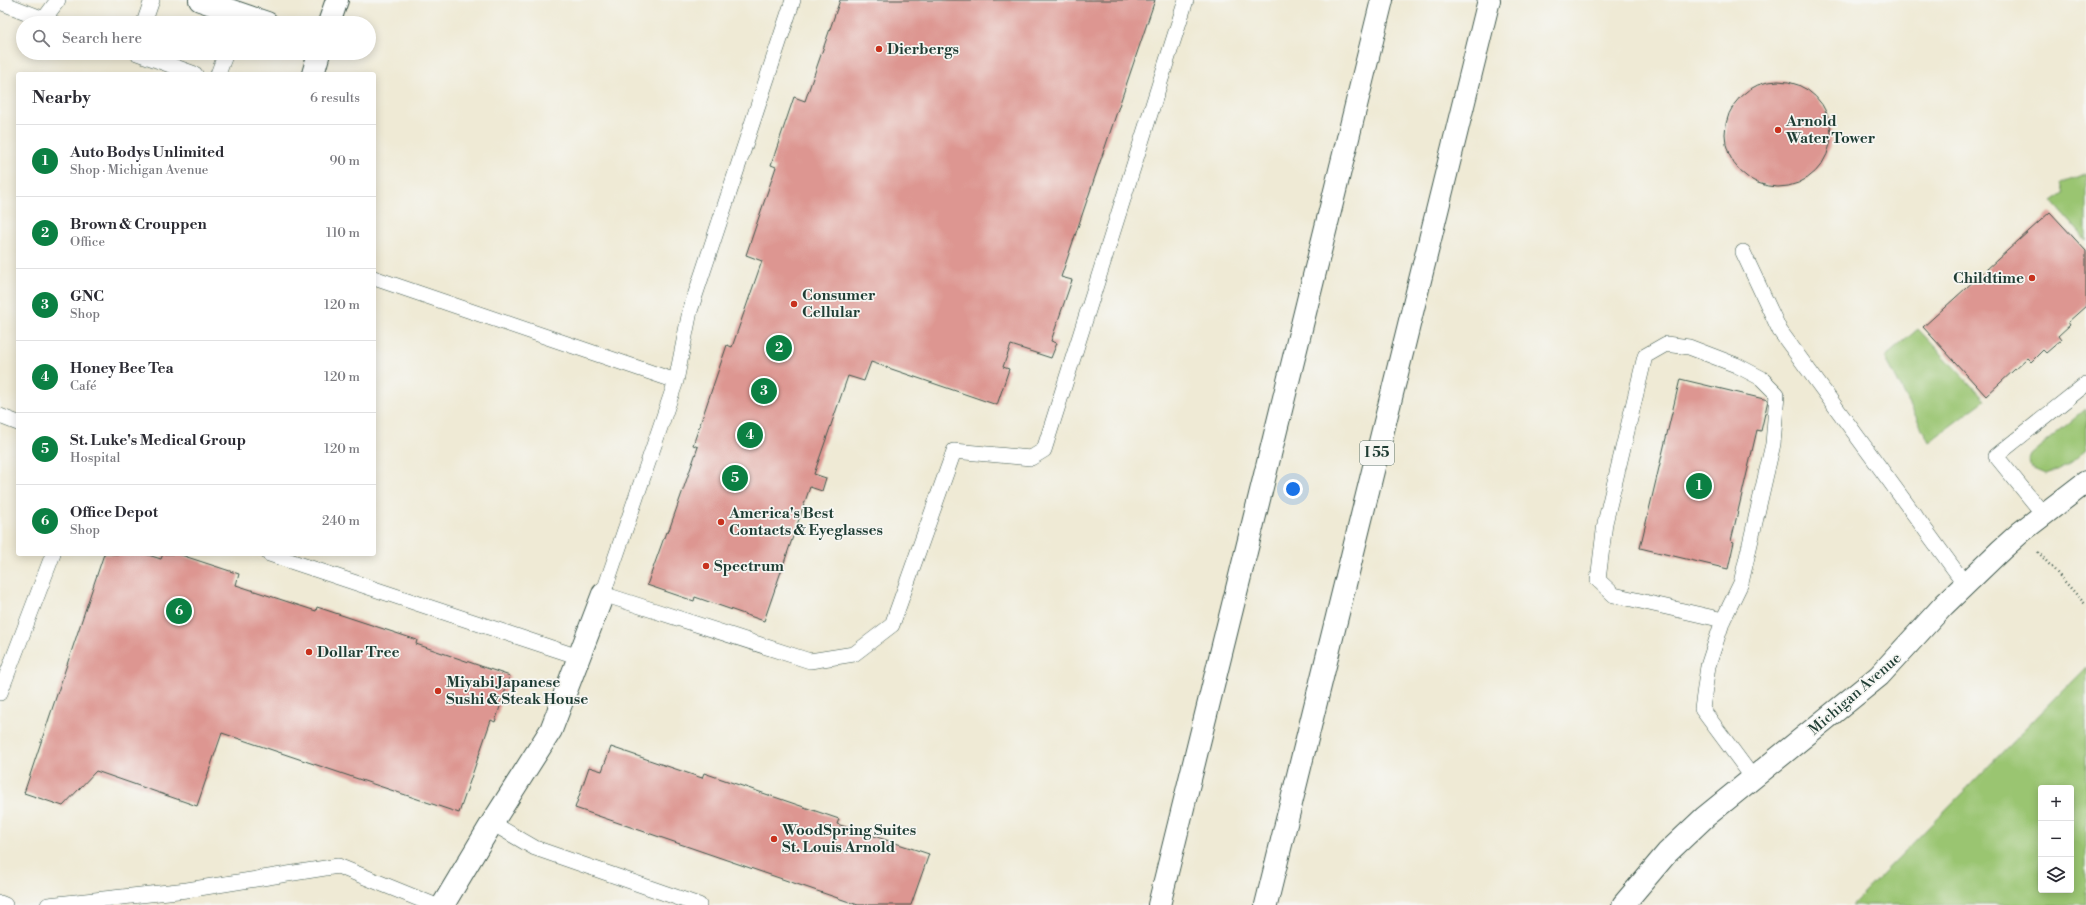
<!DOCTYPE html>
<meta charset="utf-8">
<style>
body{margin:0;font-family:"Libre Bodoni",serif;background:#f2f2f3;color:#2b2b33}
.controls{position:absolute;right:12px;bottom:12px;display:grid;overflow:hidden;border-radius:4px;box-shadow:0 2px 10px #0003}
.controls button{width:36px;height:36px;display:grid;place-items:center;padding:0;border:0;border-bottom:1px solid #e1e1e2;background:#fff;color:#2b2b33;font:20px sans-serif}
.you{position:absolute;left:1293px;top:489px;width:14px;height:14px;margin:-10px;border:3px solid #fff;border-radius:50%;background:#1a73e8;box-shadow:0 0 0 6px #1a73e833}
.badge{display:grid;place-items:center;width:26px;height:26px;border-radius:50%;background:#0b8043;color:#fff;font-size:13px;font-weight:700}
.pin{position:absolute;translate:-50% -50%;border:2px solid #fff;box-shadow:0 1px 4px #0006}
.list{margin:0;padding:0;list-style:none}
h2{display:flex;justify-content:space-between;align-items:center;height:52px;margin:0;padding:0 16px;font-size:17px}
h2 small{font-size:13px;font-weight:400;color:#7c7c81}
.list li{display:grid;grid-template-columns:26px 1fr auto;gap:12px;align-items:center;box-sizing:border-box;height:72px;padding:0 16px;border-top:1px solid #e1e1e2}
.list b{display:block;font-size:15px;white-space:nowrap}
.list p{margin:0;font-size:13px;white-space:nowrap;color:#7c7c81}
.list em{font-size:13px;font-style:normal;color:#7c7c81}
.icon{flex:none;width:22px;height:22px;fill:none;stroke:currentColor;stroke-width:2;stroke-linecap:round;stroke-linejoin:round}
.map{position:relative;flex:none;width:2086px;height:905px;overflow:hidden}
.search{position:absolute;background:#fff;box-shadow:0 2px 10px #0003;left:16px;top:16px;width:360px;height:44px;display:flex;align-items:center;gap:10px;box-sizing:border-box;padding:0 14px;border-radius:22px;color:#7c7c81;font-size:15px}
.panel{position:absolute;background:#fff;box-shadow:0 2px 10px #0003;left:16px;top:72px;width:360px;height:484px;border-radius:4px}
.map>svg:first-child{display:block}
.green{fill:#9ac571;stroke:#5c8152;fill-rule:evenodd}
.building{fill:#dd9691}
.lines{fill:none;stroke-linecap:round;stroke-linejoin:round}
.service-casing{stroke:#3e574c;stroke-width:16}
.minor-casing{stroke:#3e574c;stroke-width:24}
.tertiary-casing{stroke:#3e574c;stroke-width:24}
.motorway-casing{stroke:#3e574c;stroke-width:24}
.path{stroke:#3e574c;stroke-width:2.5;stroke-dasharray:1 3;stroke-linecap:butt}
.service{stroke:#fff;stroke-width:15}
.minor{stroke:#fff;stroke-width:22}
.tertiary{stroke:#fff;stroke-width:22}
.motorway{stroke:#fff;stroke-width:22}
.poi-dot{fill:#c8321e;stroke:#f6f6f2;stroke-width:1.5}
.labels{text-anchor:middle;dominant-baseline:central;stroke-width:3.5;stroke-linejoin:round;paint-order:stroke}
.shield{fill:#f6f6f2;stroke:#60746d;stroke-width:1}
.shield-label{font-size:14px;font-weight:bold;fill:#1f3d34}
.poi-label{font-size:15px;font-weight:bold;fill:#1f3d34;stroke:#f6f6f2;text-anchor:start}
.street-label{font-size:15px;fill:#1f3d34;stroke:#f6f6f2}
</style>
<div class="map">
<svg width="2086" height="905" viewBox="0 0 2086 905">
<rect width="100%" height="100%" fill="#f6f6f2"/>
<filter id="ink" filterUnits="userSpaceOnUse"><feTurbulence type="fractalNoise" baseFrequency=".025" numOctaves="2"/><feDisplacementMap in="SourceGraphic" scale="8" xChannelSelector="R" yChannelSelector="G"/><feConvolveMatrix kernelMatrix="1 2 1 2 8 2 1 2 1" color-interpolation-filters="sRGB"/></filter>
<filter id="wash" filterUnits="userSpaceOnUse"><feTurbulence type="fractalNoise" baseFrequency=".012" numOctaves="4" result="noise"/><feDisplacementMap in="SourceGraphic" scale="16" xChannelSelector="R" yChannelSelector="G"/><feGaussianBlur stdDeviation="0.9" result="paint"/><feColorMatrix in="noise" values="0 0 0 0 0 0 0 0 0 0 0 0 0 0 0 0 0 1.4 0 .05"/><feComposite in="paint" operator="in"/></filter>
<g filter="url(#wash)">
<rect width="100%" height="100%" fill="#efead5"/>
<!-- green -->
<path class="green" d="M 2086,173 L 2086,240 L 2052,201 L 2064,193 L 2061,184 Z
M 1918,329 L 1985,400 L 1929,442 L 1885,357 Z
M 2086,409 L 2086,450 C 2073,461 2062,469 2046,474 L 2032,468 L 2028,461 L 2031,454 Z
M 2086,667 L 2086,905 L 1852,905 ZM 2041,788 L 2071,788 L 2071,890 L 2041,890 Z"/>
<g id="blocks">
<!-- building -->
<path class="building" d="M 840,0 L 1155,0 L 1061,277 L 1072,280 L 1051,341 L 1057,343 L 1051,358 L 1011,345 L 1003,367 L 1009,369 L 997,405 L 871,362 L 864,381 L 848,376 L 814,474 L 826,478 L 822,491 L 810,487 L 764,621 L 695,597 L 694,601 L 647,585 L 666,532 L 668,533 L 698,447 L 693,445 L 727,345 L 732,347 L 762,261 L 746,255 L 776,167 L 771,165 L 794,97 L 805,101 Z
M1725 134a53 53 0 1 1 106 0a53 53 0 1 1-106 0Z
M 2050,212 L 2086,251 L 2086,306 L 2068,322 L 2070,325 L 2058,336 L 2061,340 L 2046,353 L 2043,350 L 2031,362 L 2027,358 L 1986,396 L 1923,327 Z
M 1680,379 L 1768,400 L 1761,431 L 1757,430 L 1731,541 L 1734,542 L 1728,569 L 1640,548 Z
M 104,554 L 145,554 L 161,559 L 163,554 L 178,554 L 239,574 L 236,585 L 316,611 L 317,607 L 417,640 L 416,644 L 510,676 L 495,722 L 491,720 L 459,813 L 222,733 L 197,806 L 96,771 L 63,806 L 24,793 Z
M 611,747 L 702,778 L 704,773 L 839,819 L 837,824 L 929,854 L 911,905 L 858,905 L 575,808 L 589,767 L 602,771 Z"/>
</g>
</g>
<g filter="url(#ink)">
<use href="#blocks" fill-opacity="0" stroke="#3e574c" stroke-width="1"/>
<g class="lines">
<defs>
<path id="service" d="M 793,0 L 690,311 L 676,381 L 603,594 L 810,661 L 854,654 L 892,625 L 954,451 L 1031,458 L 1044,450 L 1186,0
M 0,2 L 54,23
M 44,19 L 58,0
M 144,23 L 152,0
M 137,53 L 195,74
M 218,74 L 226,53
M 1743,252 L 1780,331 L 1965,584
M 374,278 L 676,381
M 0,416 L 18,423
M 2044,515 L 1996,456 L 2086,384
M 269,554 L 579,657
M 1723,620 L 1614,595 L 1598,580 L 1605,523 L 1645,356 L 1666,344 L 1689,347 L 1736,365 L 1761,378 L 1777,394 L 1773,444 L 1741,583 L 1723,620 L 1708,666 L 1702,709 L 1753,778
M 0,693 L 53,554
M 492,823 L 535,848 L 699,905
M 0,903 L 5,905
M 48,905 L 187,890 L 338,866 L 434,905"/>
<path id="minor" d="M 200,0 L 267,23
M 329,23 L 337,0
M 313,74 L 319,53
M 443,905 L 492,823 L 551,730 L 603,594"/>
<path id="tertiary" d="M 1623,905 L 1667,853 L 1705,817 L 1879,676 L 1944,605 L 2001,550 L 2021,532 L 2086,482"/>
<path id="motorway" d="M 1159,905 L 1382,0
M 1266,905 L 1489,0"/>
</defs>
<!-- service casing -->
<use href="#service" class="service-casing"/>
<!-- minor casing -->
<use href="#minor" class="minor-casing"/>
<!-- tertiary casing -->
<use href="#tertiary" class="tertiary-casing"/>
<!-- motorway casing -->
<use href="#motorway" class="motorway-casing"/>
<!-- path -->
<path class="path" d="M 2038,552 L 2086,605"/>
<!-- service -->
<use href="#service" class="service"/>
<!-- minor -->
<use href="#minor" class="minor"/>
<!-- tertiary -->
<use href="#tertiary" class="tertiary"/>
<!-- motorway -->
<use href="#motorway" class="motorway"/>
</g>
</g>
<!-- markers -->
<g class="poi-dot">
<circle cx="879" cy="49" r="4"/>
<circle cx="1778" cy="130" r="4"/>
<circle cx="2032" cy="278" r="4"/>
<circle cx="794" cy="304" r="4"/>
<circle cx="721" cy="522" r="4"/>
<circle cx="706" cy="566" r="4"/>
<circle cx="309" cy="652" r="4"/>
<circle cx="438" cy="691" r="4"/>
<circle cx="774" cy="839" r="4"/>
</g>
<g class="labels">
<!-- shield labels -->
<rect class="shield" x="1360" y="441" width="34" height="24" rx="3"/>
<g class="shield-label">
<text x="1377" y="453">I 55</text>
</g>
<!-- poi labels -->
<g class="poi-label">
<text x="887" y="49">Dierbergs</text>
<text x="1786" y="121">Arnold<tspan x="1786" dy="17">Water Tower</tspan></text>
<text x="2024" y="278" text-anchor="end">Childtime</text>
<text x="802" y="295">Consumer<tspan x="802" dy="17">Cellular</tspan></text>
<text x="729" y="513">America's Best<tspan x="729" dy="17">Contacts &amp; Eyeglasses</tspan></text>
<text x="714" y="566">Spectrum</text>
<text x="317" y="652">Dollar Tree</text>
<text x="446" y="682">Miyabi Japanese<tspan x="446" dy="17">Sushi &amp; Steak House</tspan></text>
<text x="782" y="830">WoodSpring Suites<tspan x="782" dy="17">St. Louis Arnold</tspan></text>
</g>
<!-- street labels -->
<g class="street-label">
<text transform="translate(1855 694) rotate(-41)">Michigan Avenue</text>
</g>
</g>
</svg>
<div class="controls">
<button>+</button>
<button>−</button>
<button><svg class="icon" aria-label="layers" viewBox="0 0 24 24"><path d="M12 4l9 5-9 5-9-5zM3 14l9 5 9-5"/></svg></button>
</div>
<div class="you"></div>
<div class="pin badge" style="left:1699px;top:486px">1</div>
<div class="pin badge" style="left:779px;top:348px">2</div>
<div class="pin badge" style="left:764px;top:391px">3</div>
<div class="pin badge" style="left:750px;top:435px">4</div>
<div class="pin badge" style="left:735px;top:478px">5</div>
<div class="pin badge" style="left:179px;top:611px">6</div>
<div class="search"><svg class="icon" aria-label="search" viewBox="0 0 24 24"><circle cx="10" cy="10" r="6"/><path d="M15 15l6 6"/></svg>Search here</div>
<section class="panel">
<h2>Nearby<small>6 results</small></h2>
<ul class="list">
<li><span class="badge">1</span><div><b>Auto Bodys Unlimited</b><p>Shop · Michigan Avenue</p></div><em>90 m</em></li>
<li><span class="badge">2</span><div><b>Brown &amp; Crouppen</b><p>Office</p></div><em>110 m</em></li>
<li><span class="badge">3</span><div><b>GNC</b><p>Shop</p></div><em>120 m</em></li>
<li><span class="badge">4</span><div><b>Honey Bee Tea</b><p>Café</p></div><em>120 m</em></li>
<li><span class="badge">5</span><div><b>St. Luke's Medical Group</b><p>Hospital</p></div><em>120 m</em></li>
<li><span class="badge">6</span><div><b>Office Depot</b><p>Shop</p></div><em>240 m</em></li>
</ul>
</section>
</div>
